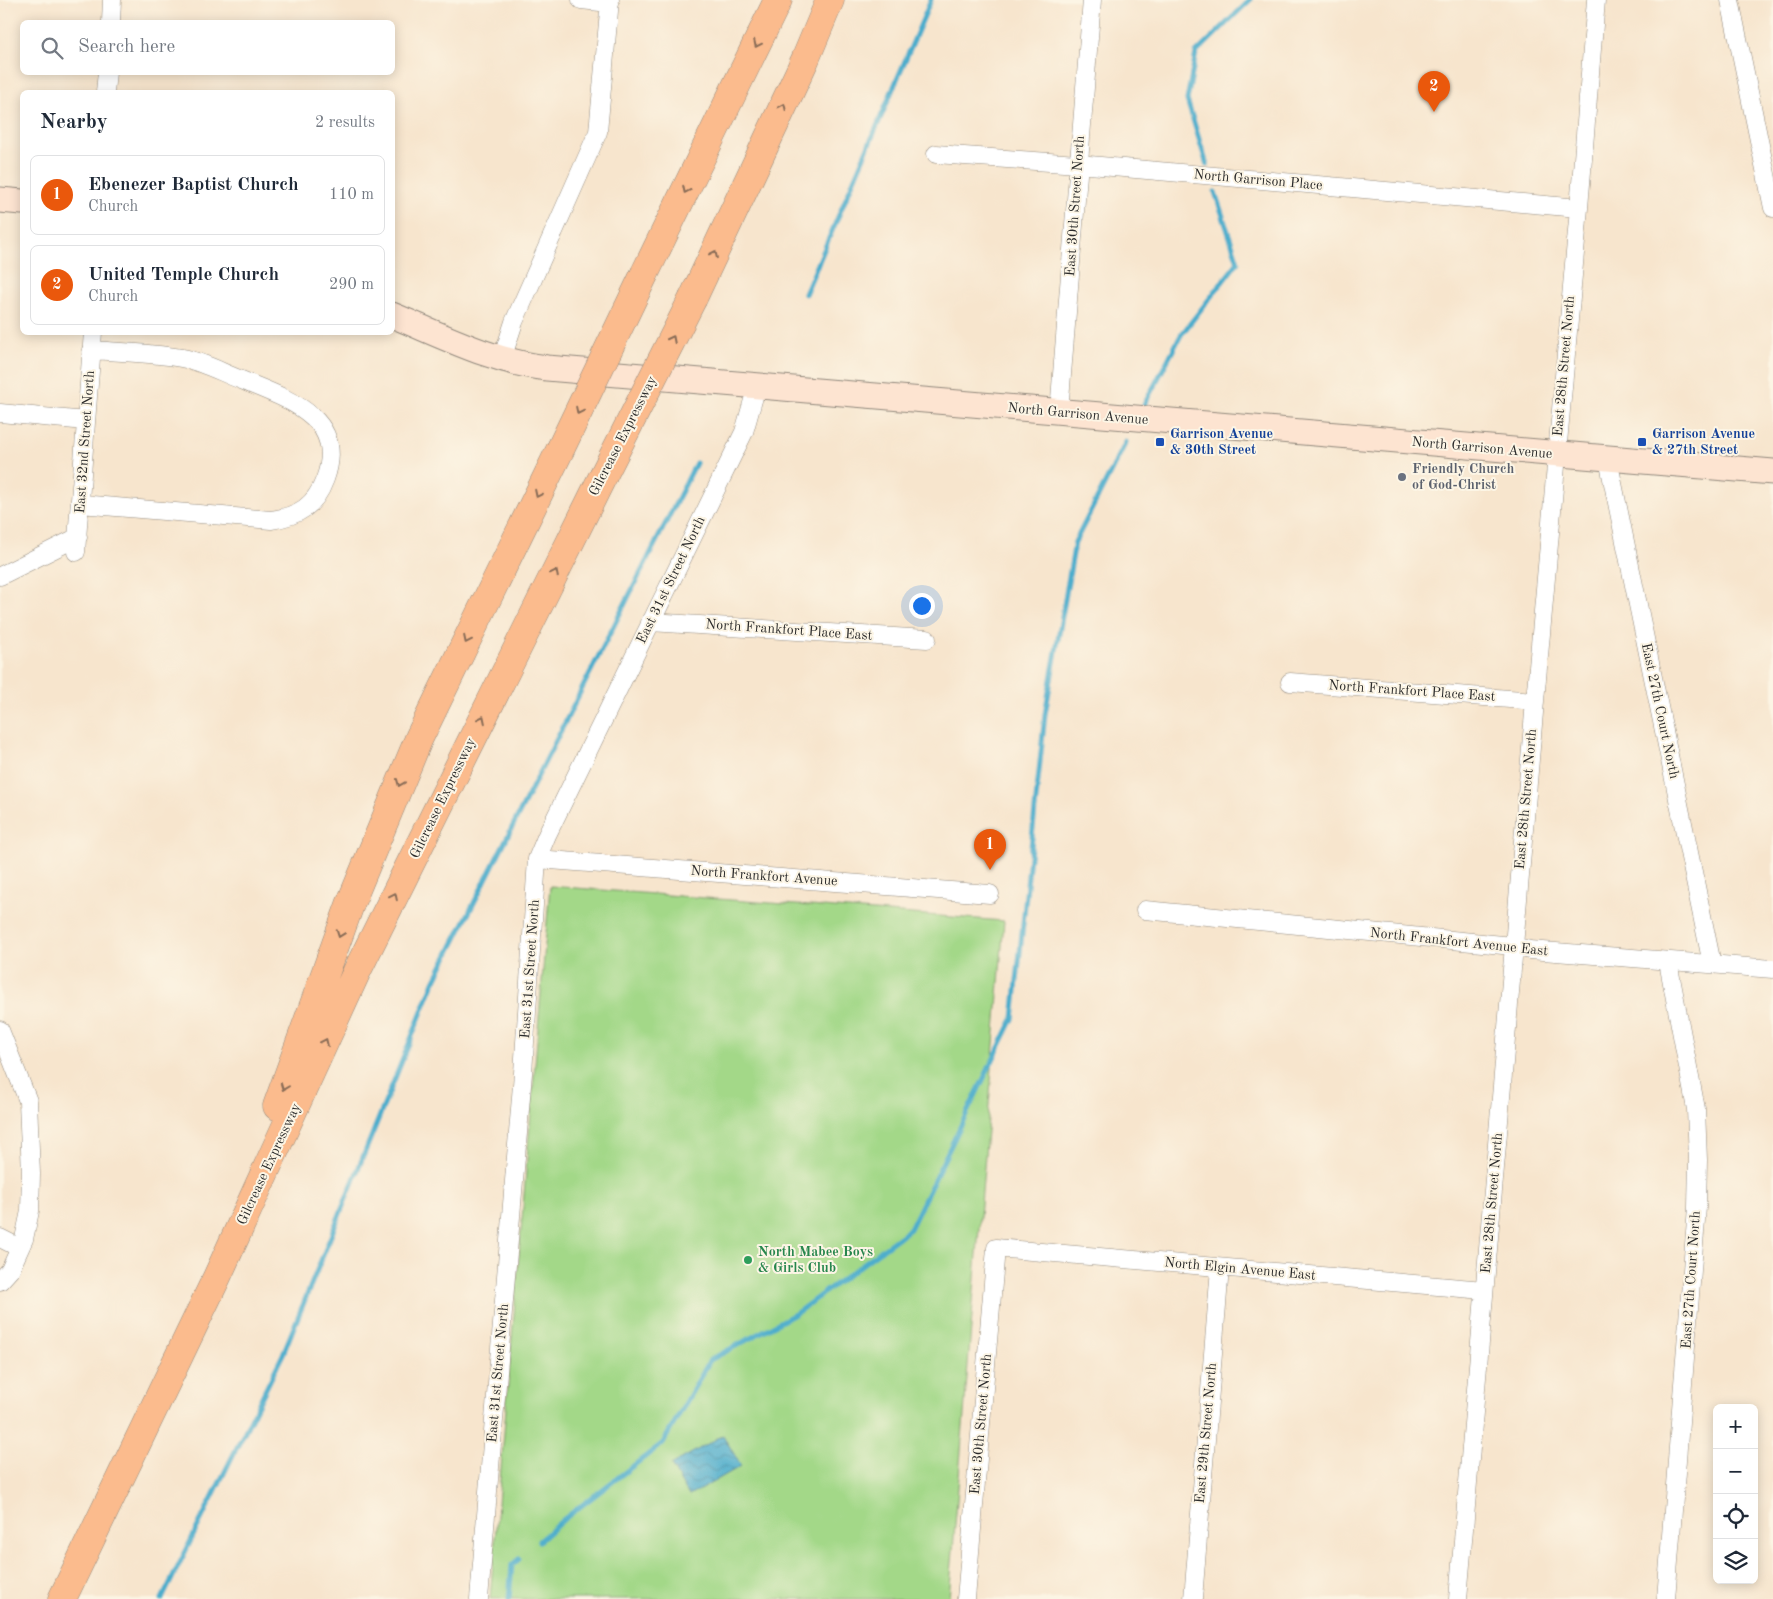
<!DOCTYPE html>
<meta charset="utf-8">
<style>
body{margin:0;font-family:"Old Standard TT",serif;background:#f2f2f3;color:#1f2937}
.controls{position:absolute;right:15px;bottom:15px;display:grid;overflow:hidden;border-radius:8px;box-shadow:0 2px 12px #0003}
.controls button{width:45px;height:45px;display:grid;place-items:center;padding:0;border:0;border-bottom:1px solid #e0e1e3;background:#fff;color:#1f2937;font:25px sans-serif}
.you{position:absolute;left:921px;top:605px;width:18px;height:18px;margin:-12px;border:4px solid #fff;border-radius:50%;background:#1a73e8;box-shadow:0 0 0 8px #1a73e833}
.badge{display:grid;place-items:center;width:32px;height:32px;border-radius:50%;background:#ea580c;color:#fff;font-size:16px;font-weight:700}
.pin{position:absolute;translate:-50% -41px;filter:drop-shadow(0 1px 2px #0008)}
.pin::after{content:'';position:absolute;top:26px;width:18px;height:15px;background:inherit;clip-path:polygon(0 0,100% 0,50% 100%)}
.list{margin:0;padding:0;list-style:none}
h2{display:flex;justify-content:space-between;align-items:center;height:65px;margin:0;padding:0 20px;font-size:21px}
h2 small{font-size:16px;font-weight:400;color:#747a83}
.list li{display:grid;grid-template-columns:32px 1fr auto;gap:15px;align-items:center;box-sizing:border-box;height:80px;margin:0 10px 10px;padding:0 10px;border:1px solid #e0e1e3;border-radius:8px}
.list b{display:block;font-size:19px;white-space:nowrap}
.list p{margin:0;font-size:16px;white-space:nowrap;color:#747a83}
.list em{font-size:16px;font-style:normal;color:#747a83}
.icon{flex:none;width:28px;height:28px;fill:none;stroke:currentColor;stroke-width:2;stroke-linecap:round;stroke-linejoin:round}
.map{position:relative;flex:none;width:1773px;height:1599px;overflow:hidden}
.search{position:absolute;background:#fff;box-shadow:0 2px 12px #0003;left:20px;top:20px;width:375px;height:55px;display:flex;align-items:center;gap:12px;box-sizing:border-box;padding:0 18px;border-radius:8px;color:#747a83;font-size:19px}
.panel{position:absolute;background:#fff;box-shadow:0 2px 12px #0003;left:20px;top:90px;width:375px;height:245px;border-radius:8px}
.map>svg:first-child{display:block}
.pitch{fill:#a3d888;stroke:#67825a}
.water{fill:url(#water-waves);stroke:#3c6c7c}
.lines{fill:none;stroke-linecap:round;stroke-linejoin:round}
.stream{stroke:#4dadcc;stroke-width:5}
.street-casing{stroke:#91887c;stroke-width:19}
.secondary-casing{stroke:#91887c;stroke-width:27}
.highway-casing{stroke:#91887c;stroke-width:29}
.street{stroke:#fff;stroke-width:18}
.secondary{stroke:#fde4d1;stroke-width:25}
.highway{stroke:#fbbb8d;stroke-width:28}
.highway-bridge-casing{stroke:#91887c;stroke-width:29;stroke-linecap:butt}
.highway-bridge{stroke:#fbbb8d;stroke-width:28}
.oneway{stroke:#896c57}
.transit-dot{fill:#1a4fb4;stroke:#fcf5e5;stroke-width:2}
.worship-dot{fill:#6b7280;stroke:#fcf5e5;stroke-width:2}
.leisure-dot{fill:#2e9e5b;stroke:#fcf5e5;stroke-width:2}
.labels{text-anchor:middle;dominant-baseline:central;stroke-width:4;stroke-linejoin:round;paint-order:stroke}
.street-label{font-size:14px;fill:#2b2b2b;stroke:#fcf5e5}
.transit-label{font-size:14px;font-weight:bold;fill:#164399;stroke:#fcf5e5;text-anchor:start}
.worship-label{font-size:14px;font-weight:bold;fill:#5b616d;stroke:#fcf5e5;text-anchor:start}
.leisure-label{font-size:14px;font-weight:bold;fill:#27864d;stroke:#fcf5e5;text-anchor:start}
</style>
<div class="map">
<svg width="1773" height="1599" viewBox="0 0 1773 1599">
<defs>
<pattern id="water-waves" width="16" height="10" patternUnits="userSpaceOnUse" patternTransform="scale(1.25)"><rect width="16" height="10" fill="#4dadcc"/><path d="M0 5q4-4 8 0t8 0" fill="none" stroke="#408da6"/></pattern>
</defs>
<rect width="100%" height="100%" fill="#fcf5e5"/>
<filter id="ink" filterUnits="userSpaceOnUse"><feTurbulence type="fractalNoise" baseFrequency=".02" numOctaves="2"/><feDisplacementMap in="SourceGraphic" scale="10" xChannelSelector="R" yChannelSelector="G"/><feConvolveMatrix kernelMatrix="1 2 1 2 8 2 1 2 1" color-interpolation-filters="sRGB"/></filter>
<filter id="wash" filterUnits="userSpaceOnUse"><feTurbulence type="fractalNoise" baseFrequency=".0096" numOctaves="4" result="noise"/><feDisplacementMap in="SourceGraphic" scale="20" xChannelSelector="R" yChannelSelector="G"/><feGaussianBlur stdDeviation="1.12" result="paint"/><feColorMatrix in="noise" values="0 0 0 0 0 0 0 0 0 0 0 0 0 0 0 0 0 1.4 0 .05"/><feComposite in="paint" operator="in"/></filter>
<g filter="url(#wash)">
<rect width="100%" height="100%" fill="#f7e5cd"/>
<!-- pitch -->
<path class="pitch" d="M 550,886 L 1004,921 L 949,1599 L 490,1599 Z"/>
<!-- water -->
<path class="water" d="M 723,1435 L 741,1466 L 689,1496 L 671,1465 Z"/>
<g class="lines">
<!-- stream -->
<path class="stream" d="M 1207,165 L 1187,100 L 1196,53 L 1250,0
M 805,294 L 931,0
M 1144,405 L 1181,335 L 1238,262 L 1215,192
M 539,1541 L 564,1519 L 663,1443 L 710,1360 L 795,1314 L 910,1229 L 1013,1019 L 1045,714 L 1075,542 L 1126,442
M 162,1599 L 283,1354 L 434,982 L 696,463
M 509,1599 L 512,1565 L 519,1559"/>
</g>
</g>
<g filter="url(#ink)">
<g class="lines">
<defs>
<path id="street" d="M 581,0 L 610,3
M 1730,0 L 1773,208
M 111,22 L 112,0
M 105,92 L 107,72
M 936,154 L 1078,164 L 1579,208
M 502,359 L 514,322 L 598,132 L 610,0
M 1059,412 L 1092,0
M 0,413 L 86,421
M 1608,459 L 1712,964
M 80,504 L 271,520 C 299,516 315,506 325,479 C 348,416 284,398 239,379 C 221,372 201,361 182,358 C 153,353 121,352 91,350
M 76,552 L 93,332
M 0,576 L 78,537
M 650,622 L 927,639
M 1290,682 L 1535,701
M 537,859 L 990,894
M 1145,910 L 1513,946 L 1530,950 L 1773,969
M 0,1030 L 28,1101 L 31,1174 L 30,1211 L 24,1239 L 10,1270 L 0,1281
M 0,1238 L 20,1248
M 479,1599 L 523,1073 L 537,859 L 547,835 L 744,432 L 757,386
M 966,1599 L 996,1248 L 1484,1290
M 1193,1599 L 1220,1268
M 1458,1599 L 1535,701 L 1579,208 L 1596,0
M 1666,1599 L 1697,1207 L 1698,1160 L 1696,1109 L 1668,962"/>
<path id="secondary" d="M 0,200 L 22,202
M 392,315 C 443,336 493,362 547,368 L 1773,472"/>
<path id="highway" d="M 645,273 L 778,0
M 693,298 L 805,60 L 830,0
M 277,1106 L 351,902 L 419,738 L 560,450
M 62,1599 L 217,1277 L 357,971 L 603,476"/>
</defs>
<!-- street casing -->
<use href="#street" class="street-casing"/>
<!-- secondary casing -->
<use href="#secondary" class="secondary-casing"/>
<!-- highway casing -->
<use href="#highway" class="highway-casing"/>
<!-- street -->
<use href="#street" class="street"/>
<!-- secondary -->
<use href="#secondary" class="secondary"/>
<!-- highway -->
<use href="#highway" class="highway"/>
<defs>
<path id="highway-bridge" d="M 560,450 L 645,273
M 603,476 L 693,298"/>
</defs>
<!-- highway-bridge casing -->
<use href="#highway-bridge" class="highway-bridge-casing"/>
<!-- highway-bridge -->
<use href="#highway-bridge" class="highway-bridge"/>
</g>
<!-- one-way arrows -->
<defs><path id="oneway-chevron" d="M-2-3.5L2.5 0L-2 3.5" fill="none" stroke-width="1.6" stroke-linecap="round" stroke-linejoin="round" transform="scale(1.25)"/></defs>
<g class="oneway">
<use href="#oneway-chevron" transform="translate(757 44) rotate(116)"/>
<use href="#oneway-chevron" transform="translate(783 107) rotate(-65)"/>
<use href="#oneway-chevron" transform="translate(686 190) rotate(116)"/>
<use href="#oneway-chevron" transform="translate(714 254) rotate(-65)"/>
<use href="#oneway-chevron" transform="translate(672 339) rotate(-63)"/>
<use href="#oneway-chevron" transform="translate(579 411) rotate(116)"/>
<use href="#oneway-chevron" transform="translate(538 494) rotate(116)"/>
<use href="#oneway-chevron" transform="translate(555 573) rotate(-64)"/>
<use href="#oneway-chevron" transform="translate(467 640) rotate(116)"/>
<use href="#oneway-chevron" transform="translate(482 719) rotate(-64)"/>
<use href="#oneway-chevron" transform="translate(400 783) rotate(112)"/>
<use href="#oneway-chevron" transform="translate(394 896) rotate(-64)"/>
<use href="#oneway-chevron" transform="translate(340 934) rotate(110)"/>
<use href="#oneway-chevron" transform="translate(325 1042) rotate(-65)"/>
<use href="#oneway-chevron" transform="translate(284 1087) rotate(111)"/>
</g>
</g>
<!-- markers -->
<g class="transit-dot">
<rect x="1155" y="437" width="10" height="10" rx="2.5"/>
<rect x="1637" y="437" width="10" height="10" rx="2.5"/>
</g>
<circle class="worship-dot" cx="1402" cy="477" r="5"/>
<circle class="leisure-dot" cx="748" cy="1260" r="5"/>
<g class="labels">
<!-- street labels -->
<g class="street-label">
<text transform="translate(1258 180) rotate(5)">North Garrison Place</text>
<text transform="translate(1075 206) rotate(-86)">East 30th Street North</text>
<text transform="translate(1564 366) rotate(-85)">East 28th Street North</text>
<text transform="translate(1078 414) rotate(5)">North Garrison Avenue</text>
<text transform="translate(623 436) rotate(-63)">Gilcrease Expressway</text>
<text transform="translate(85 442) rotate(-86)">East 32nd Street North</text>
<text transform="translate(1482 448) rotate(5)">North Garrison Avenue</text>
<text transform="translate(671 580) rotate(-64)">East 31st Street North</text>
<text transform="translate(789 630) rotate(4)">North Frankfort Place East</text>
<text transform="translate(1412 691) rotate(4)">North Frankfort Place East</text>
<text transform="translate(1660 711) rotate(78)">East 27th Court North</text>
<text transform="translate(443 798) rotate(-64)">Gilcrease Expressway</text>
<text transform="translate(1526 799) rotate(-85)">East 28th Street North</text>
<text transform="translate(764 876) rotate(4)">North Frankfort Avenue</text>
<text transform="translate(1459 942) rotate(6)">North Frankfort Avenue East</text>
<text transform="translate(530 969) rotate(-86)">East 31st Street North</text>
<text transform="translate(269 1164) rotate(-65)">Gilcrease Expressway</text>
<text transform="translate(1492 1203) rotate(-85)">East 28th Street North</text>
<text transform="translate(1240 1269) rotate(5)">North Elgin Avenue East</text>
<text transform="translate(1691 1280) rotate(-86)">East 27th Court North</text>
<text transform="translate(498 1373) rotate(-85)">East 31st Street North</text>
<text transform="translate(981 1424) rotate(-85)">East 30th Street North</text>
<text transform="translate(1206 1433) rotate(-85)">East 29th Street North</text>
</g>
<!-- transit labels -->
<g class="transit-label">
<text x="1170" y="434">Garrison Avenue<tspan x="1170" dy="16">&amp; 30th Street</tspan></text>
<text x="1652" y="434">Garrison Avenue<tspan x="1652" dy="16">&amp; 27th Street</tspan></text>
</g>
<!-- worship labels -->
<g class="worship-label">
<text x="1412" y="469">Friendly Church<tspan x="1412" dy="16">of God-Christ</tspan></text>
</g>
<!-- leisure labels -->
<g class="leisure-label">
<text x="758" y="1252">North Mabee Boys<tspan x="758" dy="16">&amp; Girls Club</tspan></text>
</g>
</g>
</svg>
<div class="controls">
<button>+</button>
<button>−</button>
<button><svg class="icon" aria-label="locate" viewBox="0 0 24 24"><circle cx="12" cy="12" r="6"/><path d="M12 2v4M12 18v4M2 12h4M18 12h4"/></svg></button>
<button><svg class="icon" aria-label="layers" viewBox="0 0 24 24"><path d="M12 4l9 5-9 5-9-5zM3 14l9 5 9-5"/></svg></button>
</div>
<div class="you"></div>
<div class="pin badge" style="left:990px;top:870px">1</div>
<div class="pin badge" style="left:1434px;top:112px">2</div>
<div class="search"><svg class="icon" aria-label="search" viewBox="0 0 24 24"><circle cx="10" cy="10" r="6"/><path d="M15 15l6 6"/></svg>Search here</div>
<section class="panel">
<h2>Nearby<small>2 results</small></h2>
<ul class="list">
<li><span class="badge">1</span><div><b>Ebenezer Baptist Church</b><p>Church</p></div><em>110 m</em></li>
<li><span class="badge">2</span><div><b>United Temple Church</b><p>Church</p></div><em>290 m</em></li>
</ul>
</section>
</div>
